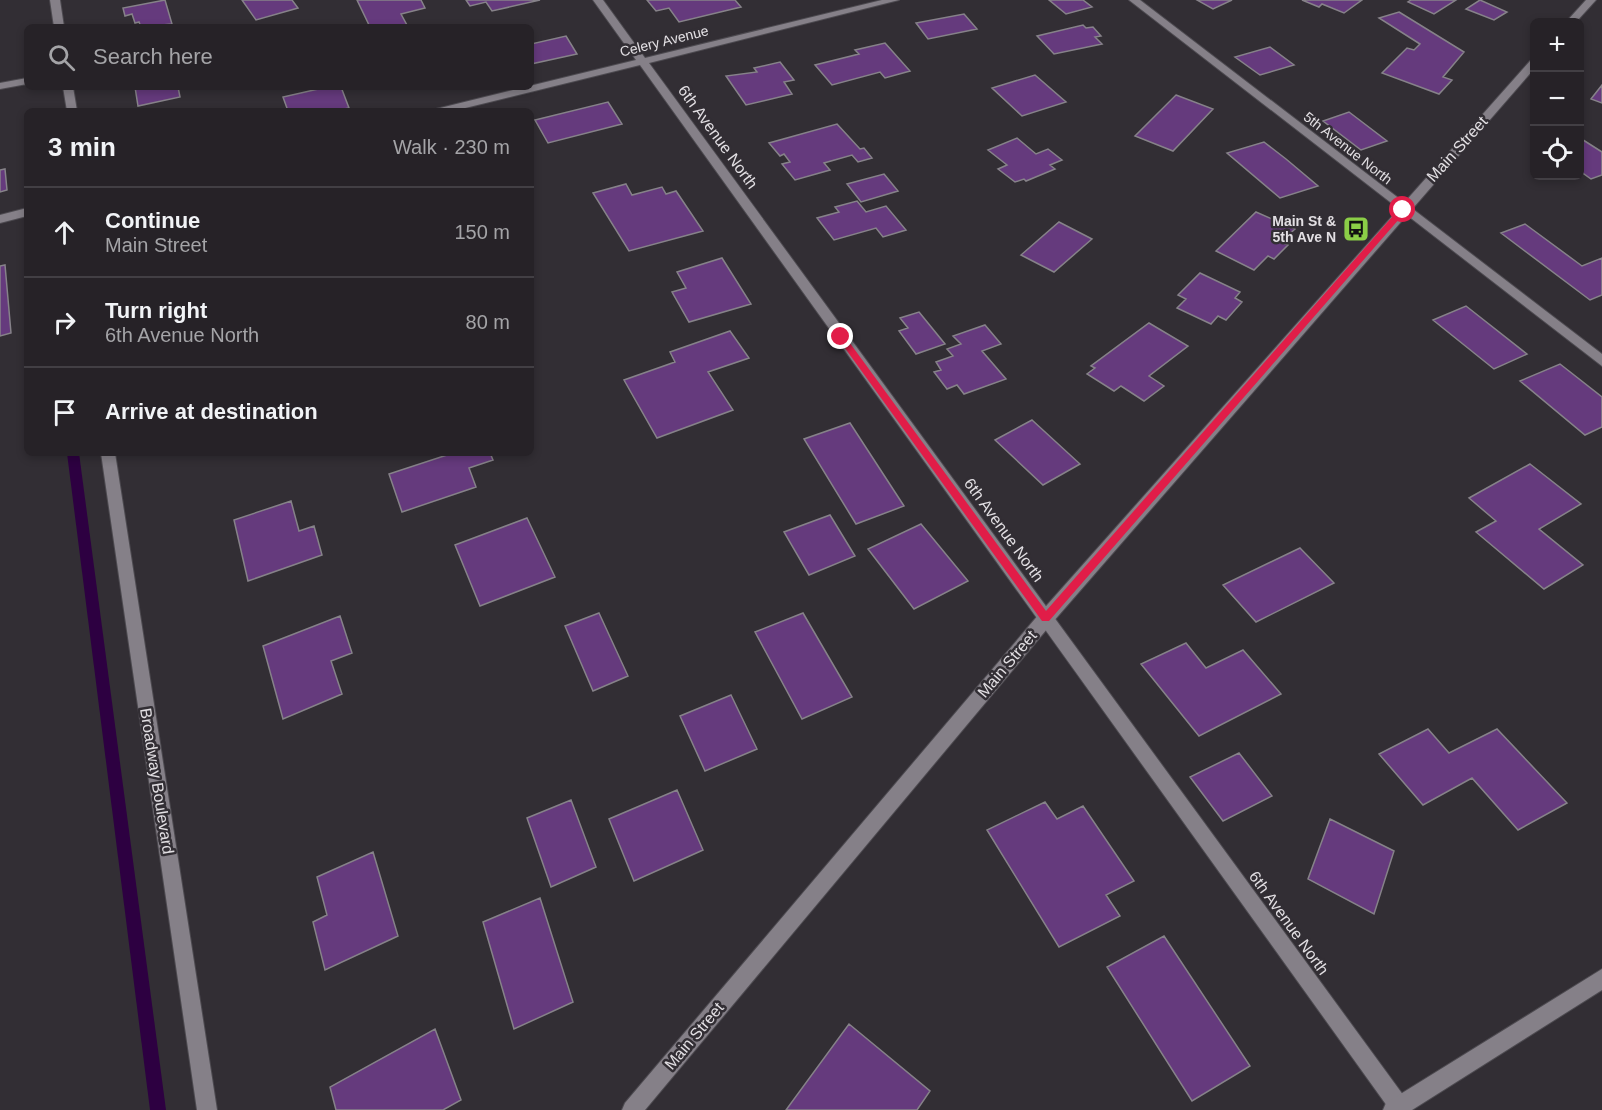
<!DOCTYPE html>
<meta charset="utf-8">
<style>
body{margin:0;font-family:Arial,sans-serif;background:#2e2a2f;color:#f1f3f6}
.controls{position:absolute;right:18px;top:18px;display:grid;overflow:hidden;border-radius:9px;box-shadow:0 3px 9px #0003}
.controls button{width:54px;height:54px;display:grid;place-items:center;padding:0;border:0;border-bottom:2px solid #423f44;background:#262227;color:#f1f3f6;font:30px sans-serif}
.stop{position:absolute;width:18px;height:18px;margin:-14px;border:4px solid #e11d48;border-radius:50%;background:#fff}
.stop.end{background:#e11d48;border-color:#fff;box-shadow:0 2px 6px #0008}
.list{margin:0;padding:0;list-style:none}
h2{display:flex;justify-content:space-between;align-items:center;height:78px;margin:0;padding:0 24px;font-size:26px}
h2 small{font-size:20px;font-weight:400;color:#a4a4a7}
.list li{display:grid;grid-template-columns:39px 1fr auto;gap:18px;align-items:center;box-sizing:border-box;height:90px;padding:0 24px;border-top:2px solid #423f44}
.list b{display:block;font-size:22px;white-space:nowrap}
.list p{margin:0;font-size:20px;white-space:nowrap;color:#a4a4a7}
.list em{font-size:20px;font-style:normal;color:#a4a4a7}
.icon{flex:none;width:33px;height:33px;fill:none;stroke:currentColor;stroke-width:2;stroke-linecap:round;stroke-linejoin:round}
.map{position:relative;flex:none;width:1602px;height:1110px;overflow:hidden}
.search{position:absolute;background:#262227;box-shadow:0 3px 9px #0003;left:24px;top:24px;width:510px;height:66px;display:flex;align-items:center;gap:15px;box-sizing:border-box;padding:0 21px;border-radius:9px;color:#a4a4a7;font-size:22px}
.panel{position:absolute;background:#262227;box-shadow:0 3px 9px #0003;left:24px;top:108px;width:510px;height:348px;border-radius:9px}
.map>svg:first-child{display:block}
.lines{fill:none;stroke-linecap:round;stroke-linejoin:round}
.stream{fill:#2d0041;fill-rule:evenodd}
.building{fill:#653a7d;stroke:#868289;stroke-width:1.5}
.service-casing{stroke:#4d4a50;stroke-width:2}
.minor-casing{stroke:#4d4a50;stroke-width:2}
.tertiary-casing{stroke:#4d4a50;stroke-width:2}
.service{fill:#858088;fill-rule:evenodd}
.minor{fill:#858088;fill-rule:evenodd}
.tertiary{fill:#858088;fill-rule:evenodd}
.route{fill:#e11d48}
.labels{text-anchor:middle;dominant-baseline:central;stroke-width:5;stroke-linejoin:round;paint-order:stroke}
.far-street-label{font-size:14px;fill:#e2dfe3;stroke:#322e34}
.far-poi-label{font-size:14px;font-weight:bold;fill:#e2dfe3;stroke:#322e34;text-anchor:end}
.street-label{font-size:16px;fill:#e2dfe3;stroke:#322e34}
</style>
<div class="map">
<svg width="1602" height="1110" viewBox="0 0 1602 1110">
<rect width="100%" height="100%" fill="#322e34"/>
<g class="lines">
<!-- stream -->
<path class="stream" d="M 67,453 L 79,453 L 166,1110 L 150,1110 Z"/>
</g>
<!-- building -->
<path class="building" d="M 165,0 L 172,24 L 141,27 L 139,22 L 135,23 L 132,14 L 125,16 L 123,8 Z
M 242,0 L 292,0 L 298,8 L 256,20 Z
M 357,0 L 421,0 L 425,8 L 401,14 L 408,27 L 370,27 Z
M 466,0 L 540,0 L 492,11 L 486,2 L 470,6 Z
M 647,0 L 735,0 L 741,7 L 679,22 L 669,8 L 656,11 Z
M 1049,0 L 1083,0 L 1092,7 L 1066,14 Z
M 1197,0 L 1232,0 L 1213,9 Z
M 1302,0 L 1362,0 L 1344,13 L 1322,4 L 1319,7 Z
M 1411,0 L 1456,0 L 1434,14 L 1408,2 Z
M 1480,0 L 1507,12 L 1494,20 L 1466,9 Z
M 1399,12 L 1464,52 L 1443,77 L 1452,80 L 1439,94 L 1382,73 L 1407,48 L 1414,50 L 1420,44 L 1379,18 Z
M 964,14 L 977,29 L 928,39 L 916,23 Z
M 1083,25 L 1086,28 L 1093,27 L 1101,36 L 1095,37 L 1102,44 L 1054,54 L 1037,36 Z
M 566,36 L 577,54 L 531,64 L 531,44 Z
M 885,43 L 910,71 L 885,78 L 880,72 L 832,85 L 815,65 L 859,54 L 855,50 Z
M 1270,47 L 1294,65 L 1260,75 L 1235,57 Z
M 780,62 L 794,80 L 784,82 L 792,94 L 746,105 L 726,76 L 757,72 L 754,68 Z
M 1035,75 L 1066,102 L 1022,116 L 992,88 Z
M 1602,85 L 1602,103 L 1591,99 Z
M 135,87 L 178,87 L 180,97 L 138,106 Z
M 327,87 L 341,87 L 349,108 L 334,111 L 288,111 L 283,97 Z
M 1176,95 L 1213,109 L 1173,151 L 1135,136 Z
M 608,102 L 622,124 L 548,143 L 535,120 Z
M 1349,112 L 1387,141 L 1361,150 L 1323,121 Z
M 837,124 L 860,149 L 864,148 L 872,158 L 858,162 L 852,155 L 824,163 L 830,170 L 795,180 L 782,164 L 790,162 L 784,154 L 780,156 L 769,143 Z
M 1017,138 L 1036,154 L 1048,149 L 1062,160 L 1050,165 L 1055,169 L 1026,181 L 1024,179 L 1015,182 L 998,169 L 1007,165 L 988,150 Z
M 1580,138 L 1602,152 L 1602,175 L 1591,179 L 1580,171 Z
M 1264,142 L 1286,159 L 1318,186 L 1280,198 L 1227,153 Z
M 5,169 L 7,190 L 0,192 L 0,170 Z
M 884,174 L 898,191 L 861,202 L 847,184 Z
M 626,184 L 632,195 L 662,187 L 666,194 L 676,191 L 703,231 L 629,251 L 593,193 Z
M 857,201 L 866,212 L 886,206 L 906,230 L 883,237 L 876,228 L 834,240 L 817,218 L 839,212 L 835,207 Z
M 1256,212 L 1295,229 L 1281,242 L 1288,245 L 1274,259 L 1268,256 L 1254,270 L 1216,251 Z
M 1059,222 L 1092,239 L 1054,272 L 1021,255 Z
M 1525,224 L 1582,266 L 1602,258 L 1602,295 L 1590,300 L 1501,233 Z
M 722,258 L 751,304 L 689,322 L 672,292 L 686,288 L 677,272 Z
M 5,265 L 11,333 L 0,336 L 0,266 Z
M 1200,273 L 1240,292 L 1235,298 L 1242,302 L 1226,320 L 1218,316 L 1211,324 L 1177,308 L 1186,299 L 1178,295 Z
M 1466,306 L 1527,354 L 1494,369 L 1433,320 Z
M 919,312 L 945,344 L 916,354 L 899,331 L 908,328 L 900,318 Z
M 1149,323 L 1188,346 L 1149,376 L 1164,386 L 1144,401 L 1121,386 L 1114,391 L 1087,374 L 1095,368 L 1091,366 Z
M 985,325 L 1001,344 L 982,351 L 1006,379 L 964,394 L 957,385 L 947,389 L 934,372 L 941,370 L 936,362 L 953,356 L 947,349 L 961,344 L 953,336 Z
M 730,331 L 749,358 L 708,372 L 733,410 L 657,438 L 624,380 L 675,362 L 670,352 Z
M 1560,364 L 1602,397 L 1602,427 L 1585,435 L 1520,381 Z
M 1032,420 L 1080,464 L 1043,485 L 995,440 Z
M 850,423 L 904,506 L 856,524 L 804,439 Z
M 453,453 L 490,453 L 493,460 L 469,468 L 476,487 L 402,512 L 389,474 Z
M 1530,464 L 1581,504 L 1539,529 L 1583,565 L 1544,589 L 1476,532 L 1496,521 L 1469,498 Z
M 291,501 L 299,531 L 314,526 L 322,555 L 248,581 L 234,520 Z
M 830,515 L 855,556 L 809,575 L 784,532 Z
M 527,518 L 555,577 L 480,606 L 455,545 Z
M 921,524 L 968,581 L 914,609 L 868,549 Z
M 1300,548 L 1334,583 L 1256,622 L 1223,585 Z
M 599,613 L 628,676 L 593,691 L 565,626 Z
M 803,613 L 852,697 L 802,719 L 755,632 Z
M 340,616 L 352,653 L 331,661 L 342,694 L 283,719 L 263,646 Z
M 1186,643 L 1206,668 L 1243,650 L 1281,694 L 1199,736 L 1141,664 Z
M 731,695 L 757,749 L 705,771 L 680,716 Z
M 1428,729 L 1449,753 L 1497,729 L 1567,803 L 1518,830 L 1472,778 L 1423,805 L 1379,754 Z
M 1239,753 L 1272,796 L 1223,821 L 1190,777 Z
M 677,790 L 703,850 L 634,881 L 609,819 Z
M 571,800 L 596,867 L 551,887 L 527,818 Z
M 1045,802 L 1057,819 L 1083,806 L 1134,881 L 1106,895 L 1120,916 L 1059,947 L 987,830 Z
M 1330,819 L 1394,851 L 1374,914 L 1308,879 Z
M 373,852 L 398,936 L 325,970 L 313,922 L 327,915 L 317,877 Z
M 540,898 L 573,1002 L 514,1029 L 483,922 Z
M 1164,936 L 1250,1066 L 1192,1101 L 1107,967 Z
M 849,1024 L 930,1091 L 917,1110 L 786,1110 Z
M 435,1029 L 461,1100 L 443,1110 L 336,1110 L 330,1087 Z"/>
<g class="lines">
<defs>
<path id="service" d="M 27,78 L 27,84 L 0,89 L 0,83 Z"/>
<path id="minor" d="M 50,0 L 60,0 L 64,27 L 54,27 Z
M 593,0 L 603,0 L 645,58 L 882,0 L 899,0 L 649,63 L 1409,1103 L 1412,1110 L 1390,1110 L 640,65 L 453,111 L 435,111 L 436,109 L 636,60 Z
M 1129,0 L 1140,0 L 1602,354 L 1602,366 Z
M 63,87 L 73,87 L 77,111 L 67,111 Z
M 27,208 L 27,216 L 0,223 L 0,215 Z
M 101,453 L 115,453 L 217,1110 L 197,1110 Z"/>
<path id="tertiary" d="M 1586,0 L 1596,0 L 1576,22 L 1566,22 Z
M 1534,60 L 1534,69 L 1052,623 L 645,1110 L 622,1110 L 625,1103 L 1040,613 L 1530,61 Z
M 1602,969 L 1602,990 L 1412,1110 L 1383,1110 L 1386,1103 Z"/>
</defs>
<!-- service casing -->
<use href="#service" class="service-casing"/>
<!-- minor casing -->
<use href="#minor" class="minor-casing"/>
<!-- tertiary casing -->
<use href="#tertiary" class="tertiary-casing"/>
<!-- service -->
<use href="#service" class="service"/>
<!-- minor -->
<use href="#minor" class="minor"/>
<!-- tertiary -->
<use href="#tertiary" class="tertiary"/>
</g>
<!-- route -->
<path class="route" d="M 1400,208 L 1407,210 L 1049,621 L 1042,621 L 837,337 L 844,335 L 1046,611 Z"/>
<!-- icons -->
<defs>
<symbol id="bus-square" viewBox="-11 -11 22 22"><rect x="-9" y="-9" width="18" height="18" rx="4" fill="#8bce47" stroke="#322e34"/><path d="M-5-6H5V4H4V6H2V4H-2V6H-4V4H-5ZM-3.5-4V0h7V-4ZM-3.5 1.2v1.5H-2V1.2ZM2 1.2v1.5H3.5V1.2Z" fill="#111"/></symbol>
</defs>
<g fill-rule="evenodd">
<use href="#bus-square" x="1341" y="214" width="30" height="30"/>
</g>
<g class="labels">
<!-- far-street labels -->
<g class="far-street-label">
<text transform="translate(664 41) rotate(-14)">Celery Avenue</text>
<text transform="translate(1348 148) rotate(38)">5th Avenue North</text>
</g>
<!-- far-poi labels -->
<g class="far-poi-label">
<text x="1336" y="221">Main St &amp;<tspan x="1336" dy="16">5th Ave N</tspan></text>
</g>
<!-- street labels -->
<g class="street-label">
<text transform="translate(718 137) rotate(54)">6th Avenue North</text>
<text transform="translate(1457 149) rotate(-48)">Main Street</text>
<text transform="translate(1004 530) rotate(54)">6th Avenue North</text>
<text transform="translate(1007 664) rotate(-50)">Main Street</text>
<text transform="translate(157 781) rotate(81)">Broadway Boulevard</text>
<text transform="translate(1289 923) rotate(54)">6th Avenue North</text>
<text transform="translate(694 1036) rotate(-50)">Main Street</text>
</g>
</g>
</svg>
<div class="controls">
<button>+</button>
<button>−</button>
<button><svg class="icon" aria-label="locate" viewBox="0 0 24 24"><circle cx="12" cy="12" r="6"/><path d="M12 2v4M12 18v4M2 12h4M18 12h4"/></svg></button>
</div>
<div class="stop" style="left:1403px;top:210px"></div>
<div class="stop end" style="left:841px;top:337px"></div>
<div class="search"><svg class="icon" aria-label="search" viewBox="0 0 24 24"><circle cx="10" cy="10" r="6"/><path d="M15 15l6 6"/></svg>Search here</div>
<section class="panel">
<h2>3 min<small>Walk · 230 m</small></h2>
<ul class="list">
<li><svg class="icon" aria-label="ahead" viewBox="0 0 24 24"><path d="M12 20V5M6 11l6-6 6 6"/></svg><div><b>Continue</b><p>Main Street</p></div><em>150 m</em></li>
<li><svg class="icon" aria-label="right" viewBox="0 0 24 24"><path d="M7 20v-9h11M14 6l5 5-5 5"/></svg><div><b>Turn right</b><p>6th Avenue North</p></div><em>80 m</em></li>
<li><svg class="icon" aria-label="arrive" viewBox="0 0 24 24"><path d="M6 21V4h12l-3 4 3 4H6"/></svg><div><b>Arrive at destination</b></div></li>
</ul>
</section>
</div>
